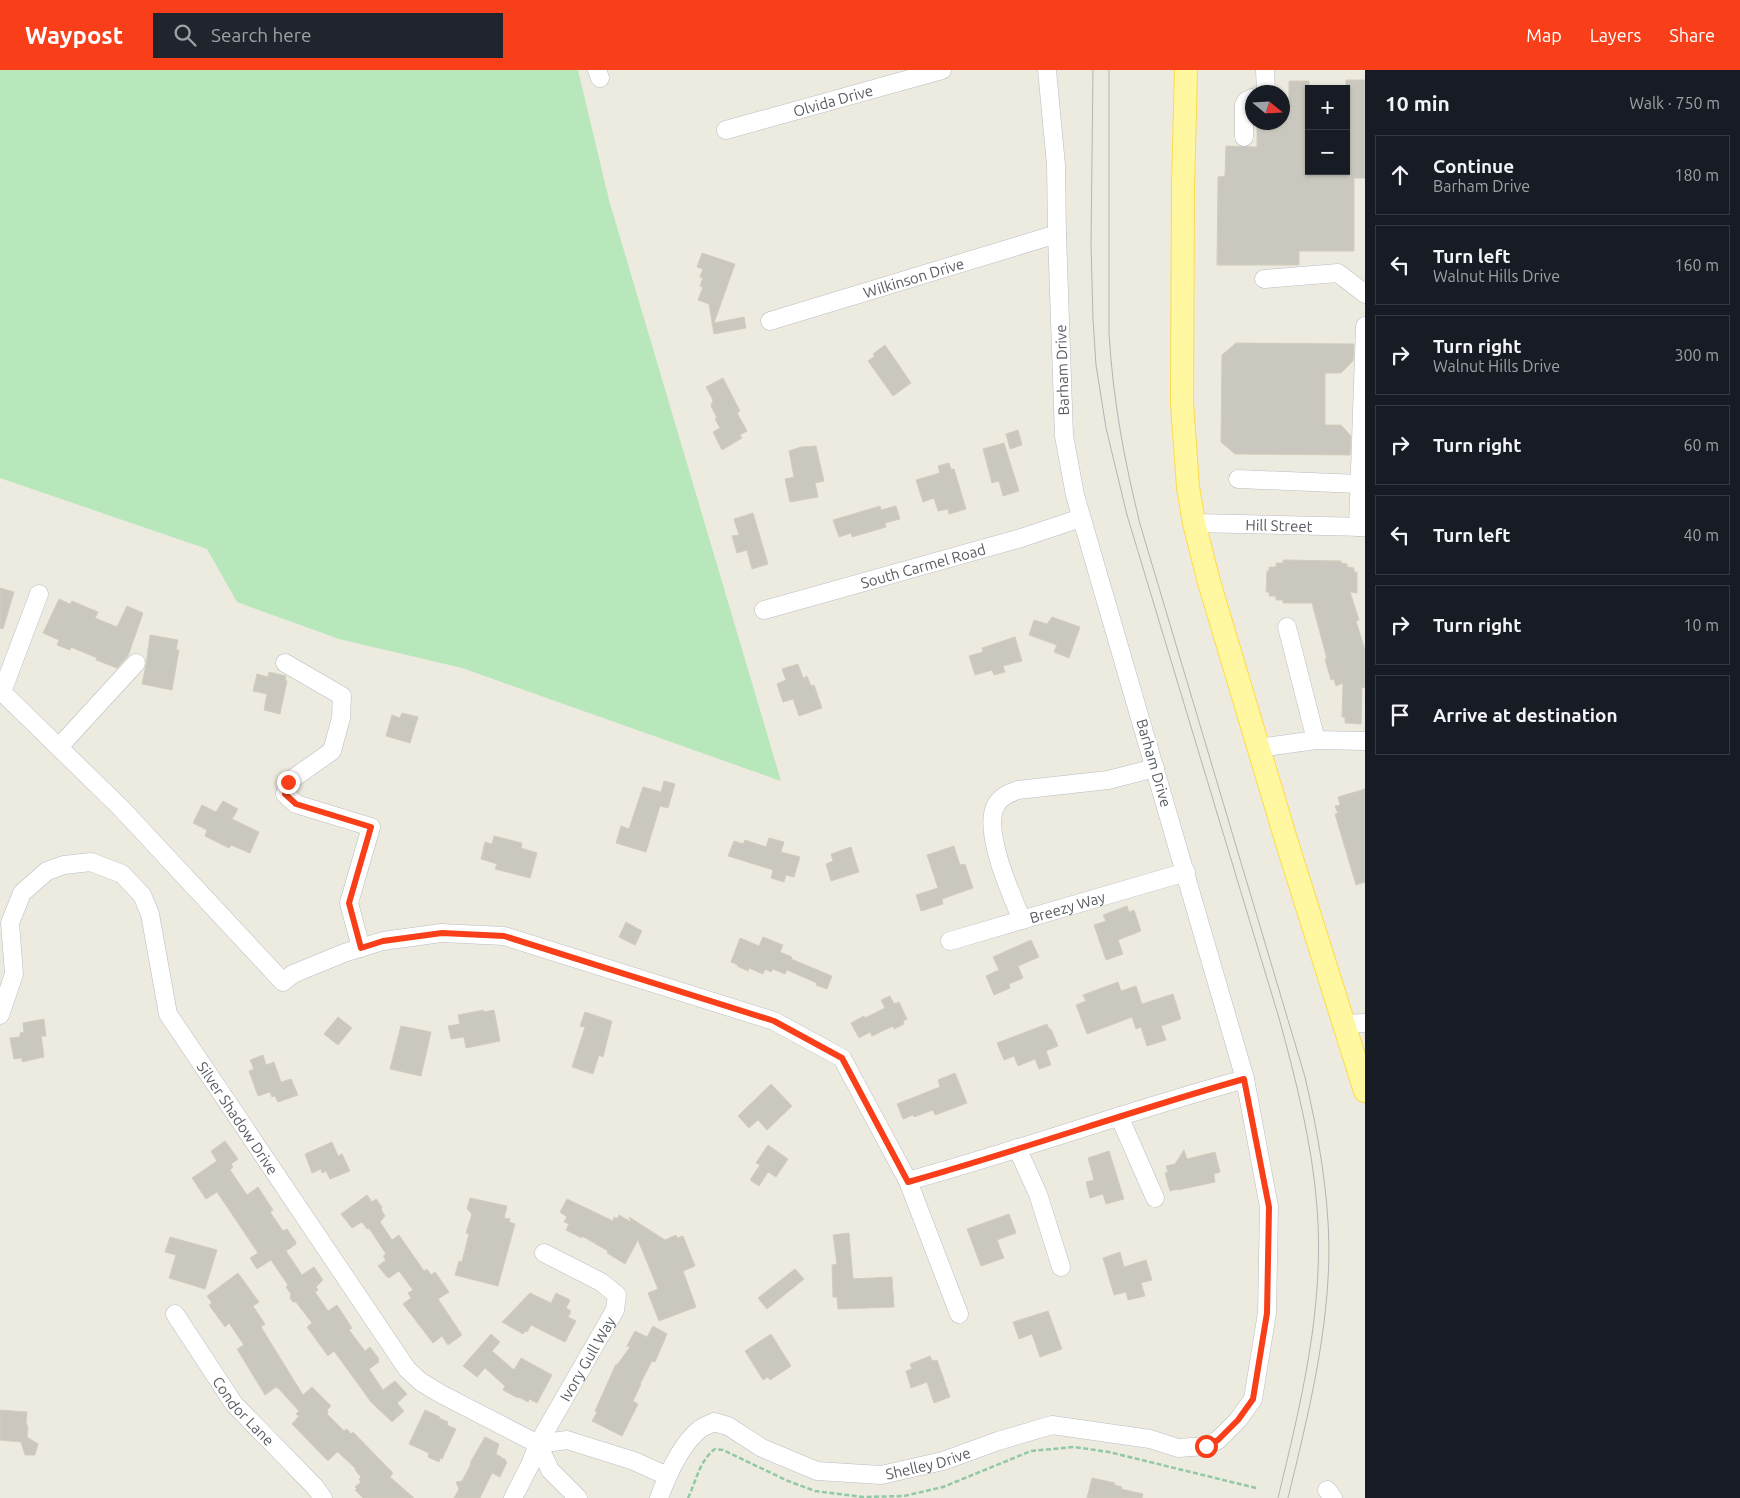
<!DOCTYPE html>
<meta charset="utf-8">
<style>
body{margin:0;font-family:Ubuntu,sans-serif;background:#20242c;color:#f1f3f6}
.controls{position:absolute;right:15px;top:15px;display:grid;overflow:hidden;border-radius:0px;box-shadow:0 1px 4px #0004}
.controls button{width:45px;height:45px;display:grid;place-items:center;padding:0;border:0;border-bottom:1px solid #363941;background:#171b24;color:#f1f3f6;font:25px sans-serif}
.compass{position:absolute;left:1245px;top:15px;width:45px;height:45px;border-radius:50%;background:#171b24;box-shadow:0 1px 4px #0004;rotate:108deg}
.stop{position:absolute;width:15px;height:15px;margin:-11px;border:4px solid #f83f19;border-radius:50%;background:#fff}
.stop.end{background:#f83f19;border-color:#fff;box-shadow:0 1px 5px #0008}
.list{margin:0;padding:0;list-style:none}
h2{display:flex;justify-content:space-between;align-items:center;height:65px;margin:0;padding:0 20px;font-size:21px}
h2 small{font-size:16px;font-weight:400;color:#9ea1a6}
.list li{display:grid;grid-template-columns:32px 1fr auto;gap:15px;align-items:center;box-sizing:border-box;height:80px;margin:0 10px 10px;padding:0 10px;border:1px solid #363941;border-radius:0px}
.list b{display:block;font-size:19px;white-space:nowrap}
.list p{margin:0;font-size:16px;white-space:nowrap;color:#9ea1a6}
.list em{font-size:16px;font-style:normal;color:#9ea1a6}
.icon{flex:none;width:28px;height:28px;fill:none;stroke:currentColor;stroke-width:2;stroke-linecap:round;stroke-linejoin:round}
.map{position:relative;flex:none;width:1365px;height:1428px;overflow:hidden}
header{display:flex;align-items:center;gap:30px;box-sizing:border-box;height:70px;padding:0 25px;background:#f83f19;color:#fff}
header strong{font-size:24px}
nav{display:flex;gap:28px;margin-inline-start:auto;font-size:18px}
.search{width:350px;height:45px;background:#20242c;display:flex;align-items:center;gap:12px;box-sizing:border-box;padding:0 18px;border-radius:0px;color:#9ea1a6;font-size:19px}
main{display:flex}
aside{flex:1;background:#171b24}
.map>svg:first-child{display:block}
.green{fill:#b8e7bc}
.building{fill:#cac8be;stroke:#d2cdbd}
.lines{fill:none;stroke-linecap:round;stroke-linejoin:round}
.minor-casing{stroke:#babcc2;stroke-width:19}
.major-casing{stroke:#fedb47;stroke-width:24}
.path{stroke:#91c8a6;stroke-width:2.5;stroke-dasharray:5 2.5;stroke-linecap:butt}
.minor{stroke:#fff;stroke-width:18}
.major{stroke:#fff8a1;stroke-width:22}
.tram{stroke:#b3b4b5;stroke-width:1}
.route{stroke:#f83f19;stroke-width:6}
.labels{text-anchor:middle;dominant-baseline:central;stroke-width:5;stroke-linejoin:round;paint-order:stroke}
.street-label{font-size:15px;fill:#585b62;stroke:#fff}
</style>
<header>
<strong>Waypost</strong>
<div class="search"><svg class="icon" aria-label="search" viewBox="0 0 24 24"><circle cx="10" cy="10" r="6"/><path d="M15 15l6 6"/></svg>Search here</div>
<nav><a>Map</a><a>Layers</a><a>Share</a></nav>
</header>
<main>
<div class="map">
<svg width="1365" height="1428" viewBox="0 0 1365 1428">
<rect width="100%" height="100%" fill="#edebdf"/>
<!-- green -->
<path class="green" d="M 0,0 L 578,0 L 609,130 L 781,711 L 462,598 L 339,569 L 237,532 L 207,479 L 0,408 Z"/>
<!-- building -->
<path class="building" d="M 1346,10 L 1365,10 L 1365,108 L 1354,108 L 1354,181 L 1299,181 L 1299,195 L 1217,195 L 1218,107 L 1225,106 L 1226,76 L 1257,77 L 1257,52 L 1282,52 L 1282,45 L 1289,45 L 1289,11 L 1309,11 L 1309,101 L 1346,101 Z
M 702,183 L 735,194 L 714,253 L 744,247 L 746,258 L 714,264 L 709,234 L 698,230 L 703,217 L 700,216 L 703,208 L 700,207 L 703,199 L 697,197 Z
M 1236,273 L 1354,274 L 1353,291 L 1341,303 L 1325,303 L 1325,355 L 1341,355 L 1351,366 L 1350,385 L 1235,384 L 1221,372 L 1222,285 Z
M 885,275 L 911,313 L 893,326 L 868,291 L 875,286 L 873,284 Z
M 723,308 L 740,341 L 737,343 L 747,361 L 740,365 L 742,368 L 722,380 L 713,362 L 720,358 L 715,349 L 717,348 L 711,336 L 713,330 L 706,317 Z
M 1018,360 L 1022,375 L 1010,379 L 1006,364 Z
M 1004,373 L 1019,421 L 1003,426 L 999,411 L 992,413 L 983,379 Z
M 816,376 L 824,411 L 815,413 L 818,427 L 790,432 L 785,409 L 794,407 L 789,381 L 801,377 Z
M 949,393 L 951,399 L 954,399 L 966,439 L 949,444 L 948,439 L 938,441 L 934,428 L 923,432 L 916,410 L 940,403 L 938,396 Z
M 880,436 L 881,440 L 896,436 L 900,449 L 885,453 L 886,457 L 852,467 L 851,463 L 839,467 L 833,450 Z
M 753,443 L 768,494 L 752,499 L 747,480 L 737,483 L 732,466 L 739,465 L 734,449 Z
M 1283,490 L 1341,491 L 1341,493 L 1347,494 L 1347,497 L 1354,498 L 1354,502 L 1357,502 L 1357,523 L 1350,522 L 1359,550 L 1356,551 L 1365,580 L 1365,617 L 1362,618 L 1361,654 L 1345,653 L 1345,647 L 1342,647 L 1343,613 L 1336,616 L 1334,609 L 1331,610 L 1325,589 L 1327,589 L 1312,533 L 1283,533 L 1283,530 L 1276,530 L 1276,526 L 1269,526 L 1269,522 L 1266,522 L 1267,501 L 1269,501 L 1269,497 L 1276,497 L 1276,493 L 1283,493 Z
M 0,518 L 14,522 L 3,559 L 0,558 Z
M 59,529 L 70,534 L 72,531 L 98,542 L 95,548 L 117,557 L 127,536 L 143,543 L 128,586 L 117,598 L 96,590 L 97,588 L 71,577 L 70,580 L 57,575 L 59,570 L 43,563 Z
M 1052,547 L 1080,557 L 1069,588 L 1054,582 L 1057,575 L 1029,565 L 1034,550 L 1047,554 Z
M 150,565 L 178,570 L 176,580 L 179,580 L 172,620 L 142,614 L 146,595 Z
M 1015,567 L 1022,591 L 1003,596 L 1005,602 L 994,605 L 992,600 L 975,605 L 969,586 L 983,582 L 982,578 Z
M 798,594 L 803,608 L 807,606 L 811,616 L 814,615 L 822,638 L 799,646 L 793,629 L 783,632 L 777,614 L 786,610 L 782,599 Z
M 269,602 L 286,606 L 285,610 L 287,611 L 280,644 L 264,640 L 267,624 L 253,621 L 257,604 L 268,607 Z
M 402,643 L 418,647 L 410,673 L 386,666 L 392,645 L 400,648 Z
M 664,711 L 675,714 L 668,738 L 660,736 L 646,782 L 616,773 L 621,756 L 629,759 L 643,717 L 661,722 Z
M 1365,719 L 1365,812 L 1356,815 L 1335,744 L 1338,743 L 1335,736 L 1340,735 L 1338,727 Z
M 223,731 L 238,739 L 232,749 L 259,762 L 250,783 L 231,775 L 229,778 L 205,766 L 207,760 L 193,753 L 202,735 L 216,742 Z
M 494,766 L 522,773 L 521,778 L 537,783 L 530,808 L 495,799 L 497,794 L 481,789 L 485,772 L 492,774 Z
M 769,768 L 784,772 L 781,782 L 800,787 L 794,807 L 786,805 L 784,812 L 771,808 L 773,800 L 728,786 L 734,771 L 743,774 L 745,770 L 766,777 Z
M 954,776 L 960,795 L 965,794 L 973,818 L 942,829 L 943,834 L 921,841 L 916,825 L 938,818 L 927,785 Z
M 851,777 L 859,802 L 831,811 L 826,794 L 833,791 L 831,784 Z
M 1127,836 L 1129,842 L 1134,840 L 1141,861 L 1118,870 L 1123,884 L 1106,890 L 1094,855 L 1106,851 L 1103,845 Z
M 626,852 L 642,861 L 635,875 L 619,867 Z
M 763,867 L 783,875 L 780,882 L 792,887 L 791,889 L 832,906 L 827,919 L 816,915 L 817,913 L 787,900 L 785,904 L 773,899 L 771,902 L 765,899 L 763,904 L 749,898 L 748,901 L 737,896 L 738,895 L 731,892 L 740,868 L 759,876 Z
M 1031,870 L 1039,887 L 1018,896 L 1023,908 L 1009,914 L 1010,918 L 994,925 L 986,906 L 999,900 L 993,887 Z
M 1118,912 L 1121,921 L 1136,916 L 1142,934 L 1173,924 L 1181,949 L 1161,956 L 1166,970 L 1147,976 L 1141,957 L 1136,959 L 1132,947 L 1087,964 L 1076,935 L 1086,931 L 1083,925 Z
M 890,926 L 894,934 L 899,932 L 907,949 L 903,951 L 904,954 L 894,959 L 893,956 L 872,966 L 870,962 L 859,968 L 851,953 L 864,946 L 865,948 L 885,938 L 881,930 Z
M 484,940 L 484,942 L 494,940 L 500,971 L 466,978 L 464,967 L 451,969 L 448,956 L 460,954 L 458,945 Z
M 585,942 L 612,951 L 603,987 L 599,985 L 593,1004 L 572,997 L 585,957 L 580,956 Z
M 338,947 L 352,958 L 338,975 L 324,964 Z
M 44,949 L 46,966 L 41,966 L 44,987 L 22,992 L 22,988 L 14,989 L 10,968 L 20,967 L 20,963 L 24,962 L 23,953 Z
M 1047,954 L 1049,959 L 1051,959 L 1058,976 L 1046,981 L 1051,995 L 1039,999 L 1035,989 L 1018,996 L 1014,986 L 1004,990 L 997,973 Z
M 401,956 L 431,962 L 421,1006 L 390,999 Z
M 263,985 L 266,995 L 274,992 L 281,1012 L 291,1009 L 298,1025 L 278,1032 L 275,1026 L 272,1027 L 270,1022 L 258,1026 L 249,1001 L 254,999 L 250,990 Z
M 955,1003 L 967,1033 L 935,1045 L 933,1040 L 914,1047 L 913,1045 L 903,1049 L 897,1034 L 940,1017 L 938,1010 Z
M 771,1014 L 792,1036 L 767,1060 L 758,1050 L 749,1058 L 738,1046 Z
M 225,1071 L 238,1089 L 231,1094 L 233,1097 L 230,1100 L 247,1125 L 258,1117 L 273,1140 L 270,1142 L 283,1161 L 287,1159 L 296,1172 L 296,1174 L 286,1181 L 302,1205 L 314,1197 L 323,1210 L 316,1217 L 318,1220 L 315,1222 L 328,1241 L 337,1235 L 352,1258 L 349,1260 L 365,1281 L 370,1277 L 379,1289 L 378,1290 L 379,1292 L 369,1299 L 383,1320 L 395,1311 L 407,1324 L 397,1333 L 404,1341 L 392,1352 L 371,1332 L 334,1281 L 328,1286 L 307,1257 L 312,1253 L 296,1232 L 293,1232 L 290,1228 L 291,1224 L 286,1217 L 288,1215 L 271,1190 L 257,1199 L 250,1188 L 258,1183 L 217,1122 L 206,1129 L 192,1108 L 217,1091 L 211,1081 Z
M 332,1072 L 338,1086 L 342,1084 L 350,1101 L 330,1109 L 326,1101 L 322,1103 L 321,1099 L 312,1103 L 305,1084 Z
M 768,1075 L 788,1089 L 776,1107 L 768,1102 L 759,1116 L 750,1110 L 760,1095 L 756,1093 Z
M 1184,1080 L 1187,1089 L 1215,1082 L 1220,1102 L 1214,1104 L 1215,1112 L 1178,1120 L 1178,1119 L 1170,1121 L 1165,1103 L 1168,1102 L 1166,1096 L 1175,1094 Z
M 1109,1081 L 1124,1129 L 1106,1134 L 1103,1124 L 1090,1128 L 1086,1112 L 1094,1110 L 1088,1088 Z
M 367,1125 L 372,1132 L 376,1129 L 382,1137 L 381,1139 L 385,1146 L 380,1152 L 392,1170 L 399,1165 L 424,1201 L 427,1199 L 431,1205 L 435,1202 L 449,1222 L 438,1229 L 462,1265 L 448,1275 L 442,1266 L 433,1273 L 403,1234 L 411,1228 L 408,1223 L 413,1220 L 399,1201 L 389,1208 L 388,1207 L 387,1207 L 378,1196 L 386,1190 L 383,1186 L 386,1184 L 369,1158 L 367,1159 L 362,1152 L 352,1158 L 341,1144 Z
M 470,1128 L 507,1136 L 504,1148 L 510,1149 L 509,1152 L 515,1154 L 498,1216 L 455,1205 L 459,1191 L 462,1192 L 469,1164 L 466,1163 L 472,1144 L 467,1139 Z
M 567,1129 L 613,1151 L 614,1147 L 617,1149 L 619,1145 L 631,1152 L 629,1147 L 665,1170 L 676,1165 L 677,1168 L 683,1166 L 695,1196 L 683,1201 L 696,1237 L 659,1251 L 648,1223 L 658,1219 L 638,1170 L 625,1194 L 607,1183 L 608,1181 L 582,1166 L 582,1168 L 566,1160 L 569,1154 L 564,1152 L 567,1147 L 560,1142 Z
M 1009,1144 L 1016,1163 L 997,1170 L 1004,1188 L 981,1196 L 967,1159 Z
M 849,1163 L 853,1209 L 892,1207 L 894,1237 L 838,1239 L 837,1227 L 833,1227 L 832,1195 L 837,1194 L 833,1165 Z
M 170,1167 L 217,1180 L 205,1219 L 169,1208 L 176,1185 L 165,1182 Z
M 1120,1182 L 1124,1197 L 1146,1190 L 1152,1210 L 1141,1213 L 1145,1226 L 1128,1230 L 1126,1222 L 1114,1225 L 1103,1188 Z
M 795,1199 L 804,1209 L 767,1239 L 758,1228 Z
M 238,1203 L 259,1232 L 253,1236 L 265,1254 L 261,1257 L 303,1325 L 312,1317 L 331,1336 L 327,1340 L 328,1342 L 327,1344 L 344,1361 L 347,1359 L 351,1364 L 353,1362 L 393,1403 L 390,1407 L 414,1428 L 363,1428 L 355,1420 L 357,1419 L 355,1417 L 361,1412 L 359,1409 L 361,1407 L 355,1400 L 356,1399 L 339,1383 L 337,1382 L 329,1390 L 327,1390 L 292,1354 L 299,1346 L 296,1344 L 299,1341 L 278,1318 L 276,1317 L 265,1325 L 237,1279 L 244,1275 L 229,1253 L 225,1257 L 209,1235 L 212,1233 L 207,1226 Z
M 530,1223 L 551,1233 L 556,1223 L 570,1230 L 566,1238 L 571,1241 L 568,1247 L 576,1251 L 565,1272 L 531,1255 L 527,1262 L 525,1261 L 523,1264 L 502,1252 Z
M 1048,1241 L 1062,1279 L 1040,1287 L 1032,1264 L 1019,1269 L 1013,1252 Z
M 653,1256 L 667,1264 L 655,1292 L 652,1291 L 640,1314 L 641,1314 L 633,1331 L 638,1334 L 622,1366 L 592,1351 L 597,1342 L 595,1341 L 616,1294 L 617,1295 L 630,1277 L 627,1276 L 635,1261 L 647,1267 Z
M 491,1264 L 500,1272 L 492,1281 L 514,1300 L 521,1288 L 552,1305 L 537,1333 L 529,1329 L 528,1332 L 519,1327 L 518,1328 L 503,1320 L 505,1316 L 485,1298 L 477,1307 L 463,1296 Z
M 771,1264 L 791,1296 L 770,1310 L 768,1307 L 763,1310 L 745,1281 Z
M 930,1286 L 932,1291 L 937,1290 L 950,1327 L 934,1333 L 927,1312 L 911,1318 L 906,1301 L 912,1299 L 910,1294 Z
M 0,1340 L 27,1342 L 26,1353 L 28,1357 L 27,1367 L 38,1374 L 35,1385 L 25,1385 L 21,1372 L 0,1370 Z
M 425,1340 L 440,1347 L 439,1348 L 448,1352 L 447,1355 L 456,1359 L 442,1389 L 440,1388 L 439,1392 L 428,1387 L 429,1383 L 409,1374 Z
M 485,1367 L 499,1374 L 496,1384 L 506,1390 L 505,1391 L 507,1392 L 500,1407 L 492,1403 L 480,1428 L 454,1428 L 459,1419 L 456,1412 L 462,1411 L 471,1394 L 470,1393 Z
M 1092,1408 L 1115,1413 L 1114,1415 L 1122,1417 L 1121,1419 L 1143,1424 L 1142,1428 L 1087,1428 Z"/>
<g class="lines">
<defs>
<g id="minor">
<path d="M 597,0 L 600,8"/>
<path d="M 1265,0 L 1266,22"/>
<path id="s1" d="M 726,60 L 942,0"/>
<path d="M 1244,67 L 1244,35 L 1246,31 L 1252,28"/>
<path d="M 1264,209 L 1338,203 L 1365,224"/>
<path id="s2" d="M 770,251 L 1057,164"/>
<path d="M 1238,409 L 1359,414"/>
<path id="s3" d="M 1194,453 L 1365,457"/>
<path d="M 1358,457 L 1365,256"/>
<path d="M 39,524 L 2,622 L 121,738 L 283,912 L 293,904 L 344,883 L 383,871 L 441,863 L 504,866 L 774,951 L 842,988 L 908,1111 L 959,1244"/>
<path id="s4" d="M 764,540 L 1021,468 L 1081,448"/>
<path d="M 1287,557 L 1316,670"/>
<path d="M 285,593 L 342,626 L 341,648 L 332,681 L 288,712 L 285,724 L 296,734 L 371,757 L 349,833 L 361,878"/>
<path d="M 59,677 L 136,593"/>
<path d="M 1259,678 L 1316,670 L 1365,671"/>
<path d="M 1022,850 C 1011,824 982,760 996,735 C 1001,726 1010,723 1018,720 L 1108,710 L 1155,698"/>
<path id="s5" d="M 950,871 L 1186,802"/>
<path id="s6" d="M 0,945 L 14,904 L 10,853 L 22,823 L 47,801 L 64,795 L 91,792 L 122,804 L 142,825 L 150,844 L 168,944 L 407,1299 L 421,1312 L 441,1324 L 538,1374"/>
<path d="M 1344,954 L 1365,953"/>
<path d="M 1119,1046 L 1155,1128"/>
<path d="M 1017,1078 L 1038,1124 L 1061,1197"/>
<path d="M 908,1111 C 1021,1080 1131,1040 1245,1009"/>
<path id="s7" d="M 175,1244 L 234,1334 L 315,1417 L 323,1428"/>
<path d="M 538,1374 L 567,1370 L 634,1391 L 667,1406"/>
<path d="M 538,1374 L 550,1400 L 578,1428"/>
<path d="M 1327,1420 L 1333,1428"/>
<path id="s8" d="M 513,1428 L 530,1395 L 538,1374 L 615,1240 L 617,1225 L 601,1212 L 544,1183"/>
<path id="s9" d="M 659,1428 C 667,1406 680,1375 700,1359 C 704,1356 710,1354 714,1352 L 728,1356 L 762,1378 L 817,1401 L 881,1405 L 943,1391 L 998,1371 L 1052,1355 L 1150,1369 L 1178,1378 L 1206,1376 L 1218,1370 L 1238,1350 L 1253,1329 L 1267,1243 L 1269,1137 L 1245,1009 L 1075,425 L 1064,366 L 1057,164 L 1056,95 L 1047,0"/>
</g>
<path id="major" d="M 1186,0 L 1183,117 L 1182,333 L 1188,417 L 1194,453 L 1209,512 L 1287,773 L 1365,1021"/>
</defs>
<!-- minor casing -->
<use href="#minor" class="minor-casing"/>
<!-- major casing -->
<use href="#major" class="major-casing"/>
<!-- path -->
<path class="path" d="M 688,1428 C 696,1412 699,1391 715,1379 L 723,1380 L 788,1411 L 815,1421 L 863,1427 L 904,1426 L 943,1417 L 1031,1381 L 1074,1377 L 1109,1382 L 1256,1418"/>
<!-- minor -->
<use href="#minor" class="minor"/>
<!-- major -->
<use href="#major" class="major"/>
<!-- tram -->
<path class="tram" d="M 1093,0 L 1091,174 L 1093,249 L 1096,295 L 1106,358 L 1127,445 L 1279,948 C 1296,1010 1312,1073 1317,1137 C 1325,1236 1301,1333 1278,1428
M 1109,0 L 1109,263 C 1113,330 1124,389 1140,454 L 1305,1007 C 1318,1063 1328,1119 1329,1177 C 1329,1262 1308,1346 1288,1428"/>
</g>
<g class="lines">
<!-- route -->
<path class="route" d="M 288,712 L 285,724 L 296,734 L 371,757 L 349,833 L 361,878 L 383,871 L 442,863 L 504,866 L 774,951 L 842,988 L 908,1112 C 1021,1080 1131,1041 1244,1009 L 1269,1137 L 1267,1243 L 1253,1329 L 1238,1350 L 1218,1370 L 1206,1376"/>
</g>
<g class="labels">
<!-- street labels -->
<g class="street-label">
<text stroke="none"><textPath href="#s1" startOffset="111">Olvida Drive</textPath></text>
<text stroke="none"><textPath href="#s2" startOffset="150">Wilkinson Drive</textPath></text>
<text transform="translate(1062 300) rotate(-92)">Barham Drive</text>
<text stroke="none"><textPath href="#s3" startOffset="85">Hill Street</textPath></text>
<text stroke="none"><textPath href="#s4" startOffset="165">South Carmel Road</textPath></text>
<text transform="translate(1154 693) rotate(74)">Barham Drive</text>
<text stroke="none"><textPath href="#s5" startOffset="122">Breezy Way</textPath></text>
<text stroke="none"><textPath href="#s6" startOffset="515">Silver Shadow Drive</textPath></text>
<text stroke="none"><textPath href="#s8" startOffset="158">Ivory Gull Way</textPath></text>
<text stroke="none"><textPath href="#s7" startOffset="119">Condor Lane</textPath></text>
<text stroke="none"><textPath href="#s9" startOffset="324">Shelley Drive</textPath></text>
</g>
</g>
</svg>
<div class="controls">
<button>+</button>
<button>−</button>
</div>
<svg class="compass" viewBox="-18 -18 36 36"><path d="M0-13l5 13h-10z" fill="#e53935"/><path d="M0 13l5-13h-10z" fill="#9ea1a6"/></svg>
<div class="stop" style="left:1206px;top:1376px"></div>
<div class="stop end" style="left:288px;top:712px"></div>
</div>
<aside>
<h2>10 min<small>Walk · 750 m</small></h2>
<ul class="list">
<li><svg class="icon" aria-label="ahead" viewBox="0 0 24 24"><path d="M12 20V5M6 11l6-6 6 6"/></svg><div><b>Continue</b><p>Barham Drive</p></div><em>180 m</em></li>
<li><svg class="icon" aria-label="left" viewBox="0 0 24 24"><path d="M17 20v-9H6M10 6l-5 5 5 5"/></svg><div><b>Turn left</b><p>Walnut Hills Drive</p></div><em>160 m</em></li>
<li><svg class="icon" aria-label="right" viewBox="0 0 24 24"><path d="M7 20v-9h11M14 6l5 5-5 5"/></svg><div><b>Turn right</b><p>Walnut Hills Drive</p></div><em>300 m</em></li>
<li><svg class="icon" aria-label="right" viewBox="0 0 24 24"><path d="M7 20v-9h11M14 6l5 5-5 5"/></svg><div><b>Turn right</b></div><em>60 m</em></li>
<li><svg class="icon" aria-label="left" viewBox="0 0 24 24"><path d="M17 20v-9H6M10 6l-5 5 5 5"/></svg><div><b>Turn left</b></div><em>40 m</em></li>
<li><svg class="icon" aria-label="right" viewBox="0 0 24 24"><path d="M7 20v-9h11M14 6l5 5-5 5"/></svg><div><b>Turn right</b></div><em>10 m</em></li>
<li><svg class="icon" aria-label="arrive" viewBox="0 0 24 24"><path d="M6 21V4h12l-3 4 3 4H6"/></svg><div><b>Arrive at destination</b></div></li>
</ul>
</aside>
</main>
